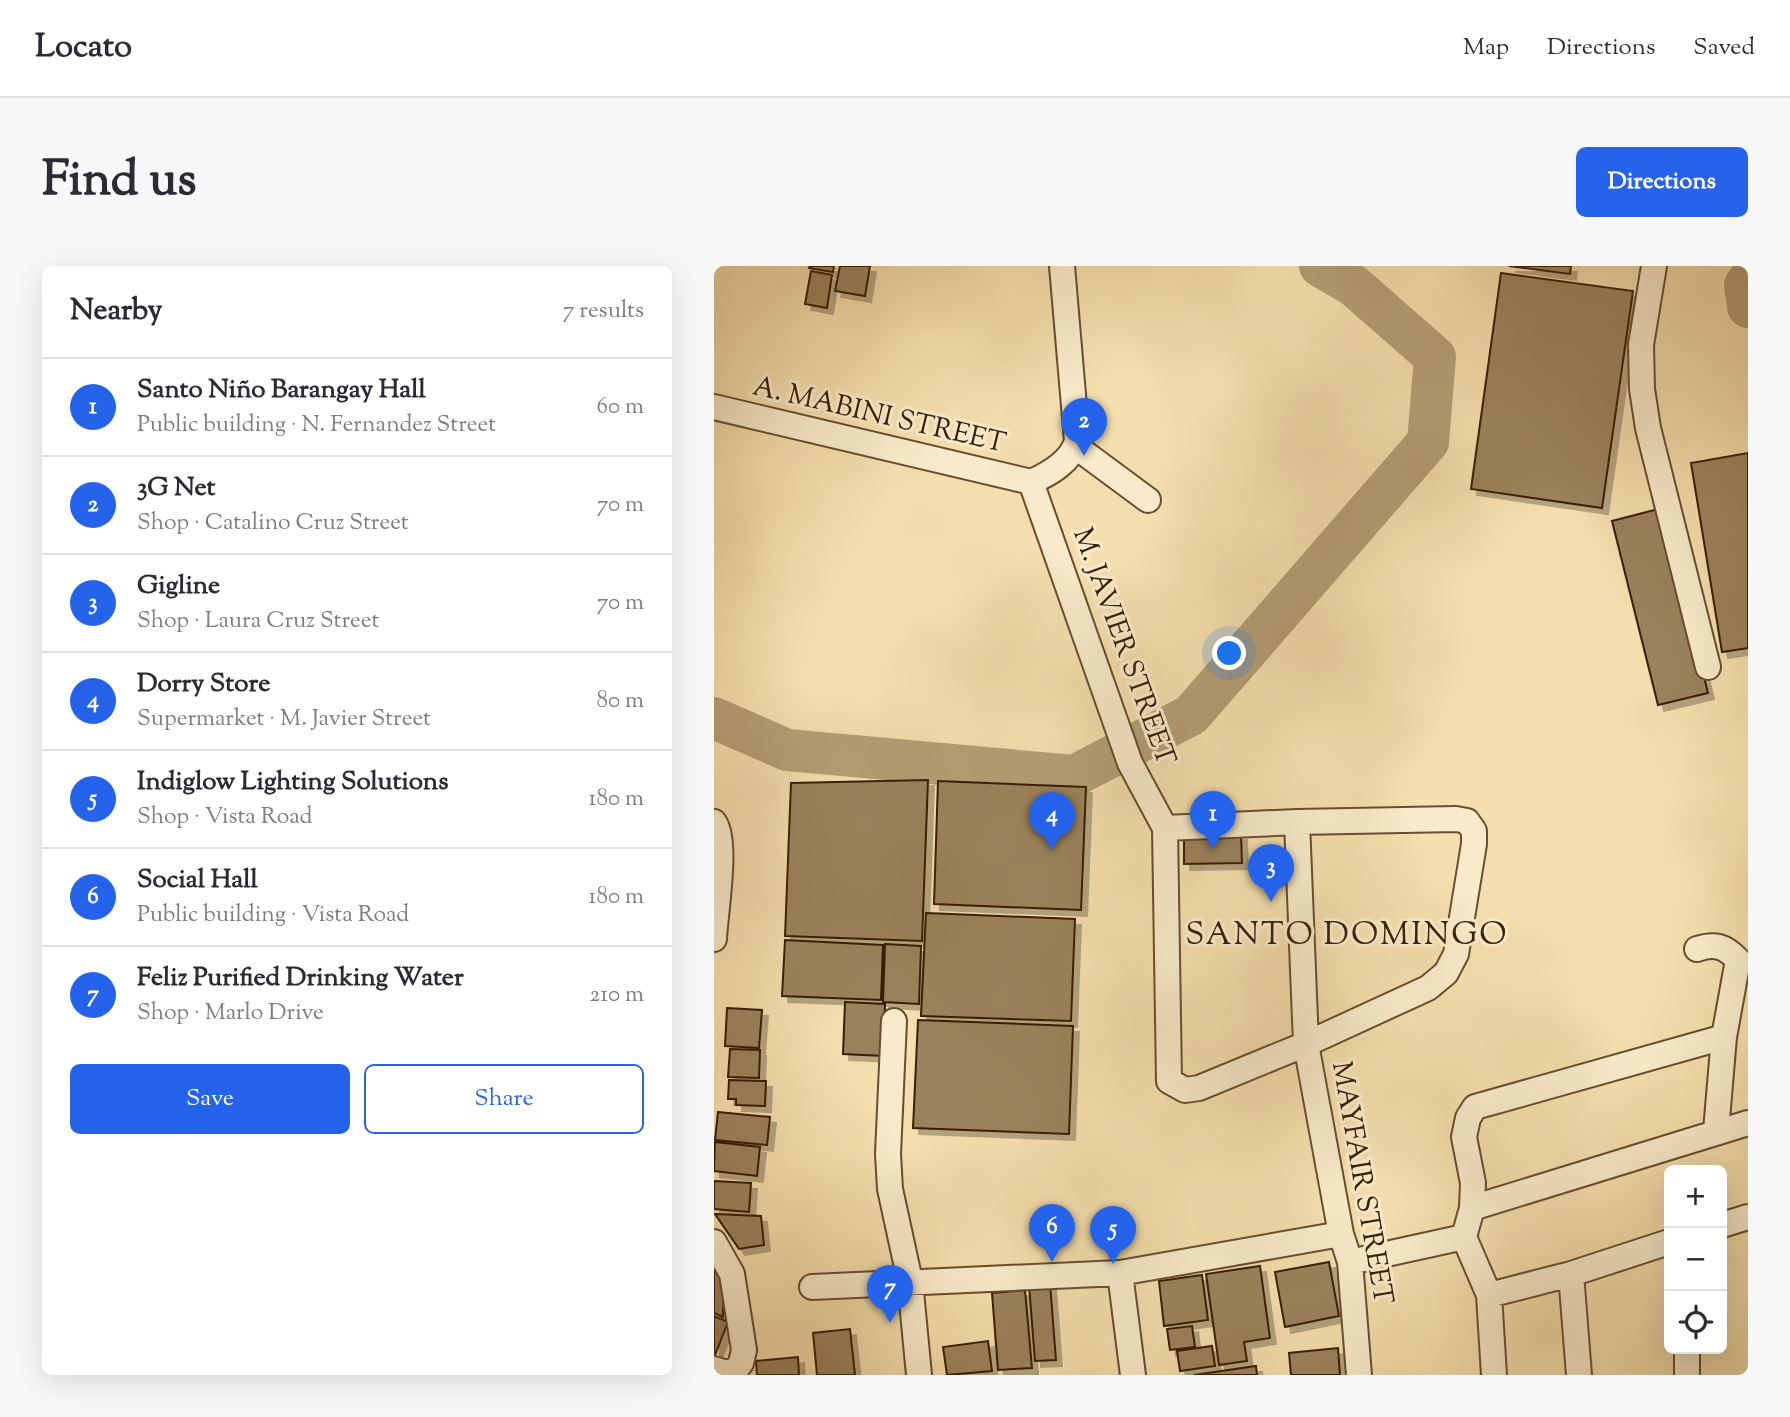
<!DOCTYPE html>
<meta charset="utf-8">
<style>
body{margin:0;font-family:"Sorts Mill Goudy",serif;background:#f7f7f7;color:#2b2b33}
.controls{position:absolute;right:21px;bottom:21px;display:grid;overflow:hidden;border-radius:10px;box-shadow:0 7px 28px #0002}
.controls button{width:63px;height:63px;display:grid;place-items:center;padding:0;border:0;border-bottom:2px solid #e1e1e2;background:#fff;color:#2b2b33;font:35px sans-serif}
.you{position:absolute;left:516px;top:388px;width:24px;height:24px;margin:-18px;border:5px solid #fff;border-radius:50%;background:#1a73e8;box-shadow:0 0 0 10px #1a73e833}
.badge{display:grid;place-items:center;width:46px;height:46px;border-radius:50%;background:#2563eb;color:#fff;font-size:23px;font-weight:700}
.pin{position:absolute;translate:-50% -58px;filter:drop-shadow(0 2px 4px #0008)}
.pin::after{content:'';position:absolute;top:37px;width:24px;height:21px;background:inherit;clip-path:polygon(0 0,100% 0,50% 100%)}
.list{margin:0;padding:0;list-style:none}
h2{display:flex;justify-content:space-between;align-items:center;height:91px;margin:0;padding:0 28px;font-size:30px}
h2 small{font-size:23px;font-weight:400;color:#7c7c81}
.list li{display:grid;grid-template-columns:46px 1fr auto;gap:21px;align-items:center;box-sizing:border-box;height:98px;padding:0 28px;border-top:2px solid #e1e1e2}
.list b{display:block;font-size:26px;white-space:nowrap}
.list p{margin:0;font-size:23px;white-space:nowrap;color:#7c7c81}
.list em{font-size:23px;font-style:normal;color:#7c7c81}
.actions{display:flex;gap:14px;padding:21px 28px}
.actions a{flex:1;padding:16px 0;border:2px solid #2563eb;border-radius:10px;text-align:center;font-size:24px;color:#2563eb}
.actions .main{background:#2563eb;color:#fff}
.icon{flex:none;width:38px;height:38px;fill:none;stroke:currentColor;stroke-width:2;stroke-linecap:round;stroke-linejoin:round}
.map{position:relative;flex:none;width:1034px;height:1109px;overflow:hidden;border-radius:10px}
header{display:flex;align-items:center;gap:42px;box-sizing:border-box;height:98px;padding:0 35px;background:#fff;border-bottom:2px solid #e1e1e2}
header strong{font-size:33px}
nav{display:flex;gap:38px;margin-inline-start:auto;font-size:24px}
.intro{display:flex;align-items:center;justify-content:space-between;box-sizing:border-box;height:168px;padding:0 42px}
h1{margin:0;font-size:49px}
.button{padding:18px 32px;border-radius:10px;background:#2563eb;color:#fff;font-size:24px;font-weight:700}
main{display:flex;gap:42px;padding:0 42px}
aside{flex:1;background:#fff;border-radius:10px;box-shadow:0 7px 28px #0002}
.map>svg:first-child{display:block}
.lines{fill:none;stroke-linecap:round;stroke-linejoin:round}
.river{stroke:#b49d74;stroke-width:42}
.building{fill:#9a825c;stroke:#381e04;stroke-width:2;filter:url(#shadow)}
.minor-casing{stroke:#674e2e;stroke-width:28}
.minor{stroke:#f8eaca;stroke-width:24}
.labels{text-anchor:middle;dominant-baseline:central;stroke-width:6;stroke-linejoin:round;paint-order:stroke}
.street-label{font-size:28px;fill:#381e04;stroke:#f8eaca}
.quarter-label{font-size:32px;letter-spacing:2px;fill:#381e04;stroke:#f8eaca}
</style>
<header>
<strong>Locato</strong>
<nav><a>Map</a><a>Directions</a><a>Saved</a></nav>
</header>
<div class="intro"><h1>Find us</h1><a class="button">Directions</a></div>
<main>
<aside>
<h2>Nearby<small>7 results</small></h2>
<ul class="list">
<li><span class="badge">1</span><div><b>Santo Niño Barangay Hall</b><p>Public building · N. Fernandez Street</p></div><em>60 m</em></li>
<li><span class="badge">2</span><div><b>3G Net</b><p>Shop · Catalino Cruz Street</p></div><em>70 m</em></li>
<li><span class="badge">3</span><div><b>Gigline</b><p>Shop · Laura Cruz Street</p></div><em>70 m</em></li>
<li><span class="badge">4</span><div><b>Dorry Store</b><p>Supermarket · M. Javier Street</p></div><em>80 m</em></li>
<li><span class="badge">5</span><div><b>Indiglow Lighting Solutions</b><p>Shop · Vista Road</p></div><em>180 m</em></li>
<li><span class="badge">6</span><div><b>Social Hall</b><p>Public building · Vista Road</p></div><em>180 m</em></li>
<li><span class="badge">7</span><div><b>Feliz Purified Drinking Water</b><p>Shop · Marlo Drive</p></div><em>210 m</em></li>
</ul>
<div class="actions"><a class="main">Save</a><a>Share</a></div>
</aside>
<div class="map">
<svg width="1034" height="1109" viewBox="0 0 1034 1109">
<defs>
<filter id="shadow"><feDropShadow dx="6" dy="6" stdDeviation="0" flood-color="#0004"/></filter>
</defs>
<rect width="100%" height="100%" fill="#f4dead"/>
<filter id="stains"><feTurbulence type="fractalNoise" baseFrequency=".00286" numOctaves="4"/><feColorMatrix values="0 0 0 0 .2 0 0 0 0 .09 0 0 0 0 .02 0 0 0 .5 -.17"/></filter>
<radialGradient id="worn" r=".72"><stop offset=".6" stop-color="#630" stop-opacity="0"/><stop offset="1" stop-color="#630" stop-opacity=".3"/></radialGradient>
<g class="lines">
<!-- river -->
<path class="river" d="M 1034,15 L 1031,19 L 1034,41
M 0,452 L 73,484 L 360,510 L 477,449 L 714,176 L 721,91 L 639,19 L 606,0"/>
</g>
<!-- building -->
<path class="building" d="M 96,0 L 120,0 L 119,6 L 95,2 Z
M 126,0 L 156,0 L 151,30 L 121,25 Z
M 795,0 L 857,0 L 856,8 Z
M 97,5 L 118,9 L 113,42 L 91,38 Z
M 787,7 L 919,25 L 888,242 L 757,223 Z
M 1034,187 L 1034,382 L 1008,386 L 977,197 Z
M 948,242 L 994,427 L 944,439 L 898,255 Z
M 214,514 L 208,675 L 71,670 L 77,517 Z
M 224,515 L 372,521 L 367,644 L 220,638 Z
M 527,568 L 528,597 L 470,598 L 470,570 Z
M 212,647 L 361,653 L 357,755 L 207,750 Z
M 71,674 L 169,679 L 167,734 L 68,730 Z
M 171,678 L 207,680 L 205,738 L 169,736 Z
M 131,736 L 171,738 L 169,790 L 129,788 Z
M 13,742 L 48,744 L 45,782 L 11,780 Z
M 204,754 L 359,760 L 355,868 L 199,862 Z
M 16,783 L 46,784 L 45,812 L 14,811 Z
M 15,814 L 52,815 L 51,840 L 22,839 L 22,833 L 14,833 Z
M 4,846 L 56,851 L 53,879 L 1,874 Z
M 1,876 L 46,881 L 43,910 L 0,905 Z
M 0,915 L 37,917 L 35,946 L 0,943 Z
M 1,948 L 47,950 L 50,979 L 25,983 Z
M 0,995 L 10,1011 L 9,1051 L 0,1047 Z
M 615,996 L 625,1050 L 571,1061 L 561,1006 Z
M 546,1000 L 556,1072 L 530,1076 L 533,1095 L 505,1099 L 492,1008 Z
M 488,1009 L 494,1054 L 450,1060 L 445,1015 Z
M 336,1017 L 342,1094 L 321,1095 L 315,1019 Z
M 311,1024 L 318,1102 L 284,1104 L 278,1027 Z
M 0,1050 L 14,1056 L 1,1089 L 0,1088 Z
M 478,1060 L 481,1081 L 456,1084 L 453,1063 Z
M 136,1063 L 141,1109 L 103,1109 L 99,1067 Z
M 274,1075 L 278,1105 L 233,1109 L 229,1081 Z
M 498,1080 L 501,1100 L 466,1105 L 463,1085 Z
M 624,1082 L 626,1109 L 577,1109 L 575,1087 Z
M 84,1091 L 85,1109 L 43,1109 L 42,1095 Z
M 542,1100 L 543,1109 L 480,1109 Z"/>
<g class="lines">
<defs>
<path id="minor" d="M 940,0 L 927,79 L 928,123 L 934,162 L 994,401
M 0,141 L 317,216
M 361,180 L 434,234
M 317,216 L 416,497 L 451,562 L 455,815 L 471,824 L 485,822 L 592,778 L 714,722 L 732,707 L 742,688 L 760,578 L 760,565 L 753,555 L 742,553 L 583,556 L 451,562
M 317,216 C 335,208 357,196 363,175 L 348,0
M 0,556 C 14,574 1,648 0,673
M 583,556 L 592,778 L 627,968 L 636,996 L 645,1109
M 983,683 C 1001,677 1011,680 1024,694 L 1010,771 L 1002,865
M 180,755 L 174,888 L 176,923 L 196,1015 L 205,1109
M 758,942 L 1034,857
M 1008,959 L 1034,951
M 0,976 L 18,1008 L 30,1084 L 27,1097 L 20,1106 L 9,1106 L 0,1103
M 636,996 L 750,971
M 406,1007 L 419,1109
M 857,1008 L 865,1109
M 98,1021 L 406,1007 L 627,968
M 775,1029 L 857,1008 L 955,976
M 780,1109 L 775,1029 L 750,971 L 758,942 L 759,917 L 750,871 L 754,852 L 761,841 L 1010,771
M 973,1109 L 973,1083"/>
</defs>
<!-- minor casing -->
<use href="#minor" class="minor-casing"/>
<!-- minor -->
<use href="#minor" class="minor"/>
</g>
<g class="labels">
<!-- street labels -->
<g class="street-label">
<text transform="translate(165 150) rotate(13)">A. MABINI STREET</text>
<text transform="translate(409 381) rotate(70)">M. JAVIER STREET</text>
<text transform="translate(647 917) rotate(80)">MAYFAIR STREET</text>
</g>
<!-- quarter labels -->
<g class="quarter-label">
<text x="633" y="670">SANTO DOMINGO</text>
</g>
</g>
<rect width="100%" height="100%" filter="url(#stains)"/>
<rect width="100%" height="100%" fill="url(#worn)"/>
</svg>
<div class="controls">
<button>+</button>
<button>−</button>
<button><svg class="icon" aria-label="locate" viewBox="0 0 24 24"><circle cx="12" cy="12" r="6"/><path d="M12 2v4M12 18v4M2 12h4M18 12h4"/></svg></button>
</div>
<div class="you"></div>
<div class="pin badge" style="left:499px;top:583px">1</div>
<div class="pin badge" style="left:370px;top:190px">2</div>
<div class="pin badge" style="left:557px;top:636px">3</div>
<div class="pin badge" style="left:338px;top:584px">4</div>
<div class="pin badge" style="left:399px;top:998px">5</div>
<div class="pin badge" style="left:338px;top:996px">6</div>
<div class="pin badge" style="left:176px;top:1057px">7</div>
</div>
</main>
